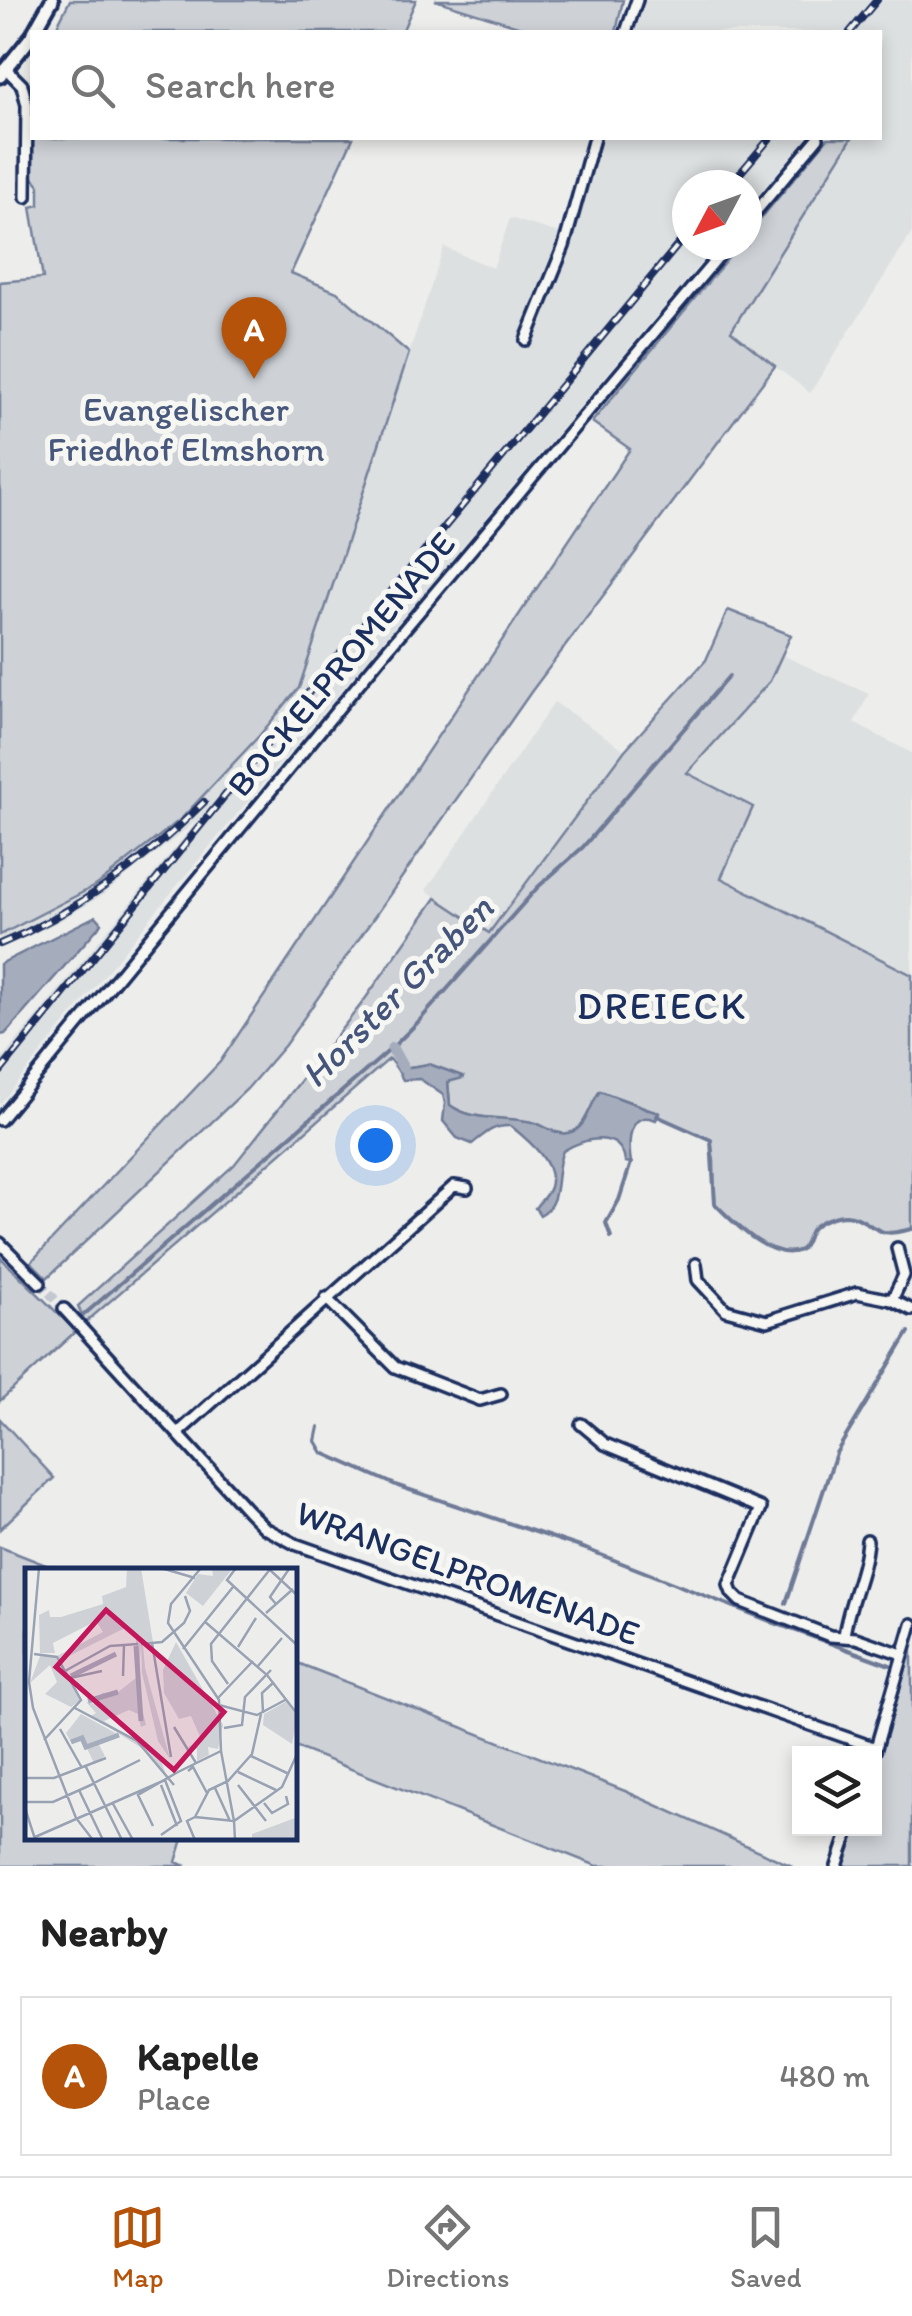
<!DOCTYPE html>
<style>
body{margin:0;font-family:Itim,sans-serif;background:#f2f2f2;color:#222}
.controls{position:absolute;right:30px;bottom:30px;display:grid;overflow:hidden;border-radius:0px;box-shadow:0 5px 15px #0003}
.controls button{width:90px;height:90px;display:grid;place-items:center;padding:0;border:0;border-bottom:2px solid #e0e0e0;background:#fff;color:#222;font:50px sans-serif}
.compass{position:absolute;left:672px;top:170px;width:90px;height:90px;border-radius:50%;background:#fff;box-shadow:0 5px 15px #0003;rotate:229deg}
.you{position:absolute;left:375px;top:1145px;width:35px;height:35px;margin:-25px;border:8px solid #fff;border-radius:50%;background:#1a73e8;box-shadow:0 0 0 15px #1a73e833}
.badge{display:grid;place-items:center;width:65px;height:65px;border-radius:50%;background:#b45309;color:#fff;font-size:32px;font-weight:700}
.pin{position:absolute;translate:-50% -82px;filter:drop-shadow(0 2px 5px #0008)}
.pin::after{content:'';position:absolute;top:52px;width:35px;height:30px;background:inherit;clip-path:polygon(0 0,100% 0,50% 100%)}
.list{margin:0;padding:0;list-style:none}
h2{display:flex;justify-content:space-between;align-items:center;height:130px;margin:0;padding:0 40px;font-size:42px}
h2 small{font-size:32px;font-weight:400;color:#767676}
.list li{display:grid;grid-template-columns:65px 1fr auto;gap:30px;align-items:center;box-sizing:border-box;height:160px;margin:0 20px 20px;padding:0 20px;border:2px solid #e0e0e0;border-radius:0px}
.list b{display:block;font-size:38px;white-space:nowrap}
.list p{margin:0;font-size:32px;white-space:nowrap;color:#767676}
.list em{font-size:32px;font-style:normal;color:#767676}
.icon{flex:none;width:55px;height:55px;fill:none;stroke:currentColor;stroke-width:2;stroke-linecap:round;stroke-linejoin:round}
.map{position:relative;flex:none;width:912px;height:1866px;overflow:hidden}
.search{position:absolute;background:#fff;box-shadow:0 5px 15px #0003;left:30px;right:30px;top:30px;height:110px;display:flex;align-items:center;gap:25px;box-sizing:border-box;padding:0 35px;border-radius:0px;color:#767676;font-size:38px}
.sheet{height:310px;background:#fff}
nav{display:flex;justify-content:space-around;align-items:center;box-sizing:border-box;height:140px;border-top:2px solid #e0e0e0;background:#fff;font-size:28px;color:#767676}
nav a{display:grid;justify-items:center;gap:5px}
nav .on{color:#b45309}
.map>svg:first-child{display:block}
.built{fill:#dde0e1}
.green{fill:#ced2d7;stroke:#74809a;stroke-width:2.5}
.water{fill:#a5acbc;stroke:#6e7a96;stroke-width:2.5}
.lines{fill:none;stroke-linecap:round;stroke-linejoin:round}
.stream{stroke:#6e7a96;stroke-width:4}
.canal{stroke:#a5acbc;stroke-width:11}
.street-tunnel{stroke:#c3c8d0;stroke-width:9;stroke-dasharray:9 4.5;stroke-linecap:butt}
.street-casing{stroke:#1b2f5e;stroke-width:16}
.secondary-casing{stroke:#1b2f5e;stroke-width:19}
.street{stroke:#f6f6f2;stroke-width:9}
.secondary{stroke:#f6f6f2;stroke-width:11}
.rail-casing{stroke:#1b2f5e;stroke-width:8}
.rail{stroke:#f6f6f2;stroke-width:4;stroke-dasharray:11;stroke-linecap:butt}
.labels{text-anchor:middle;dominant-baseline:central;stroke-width:10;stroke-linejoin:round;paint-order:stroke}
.park-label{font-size:35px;fill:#48587c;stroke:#f6f6f2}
.street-label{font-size:35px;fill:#1b2f5e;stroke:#f6f6f2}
.water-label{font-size:38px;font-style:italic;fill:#44547a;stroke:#f6f6f2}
.neighbourhood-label{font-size:38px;letter-spacing:2.5px;fill:#1b2f5e;stroke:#f6f6f2}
.inset-river{fill:none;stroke:#a5acbc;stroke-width:5}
.inset-road{fill:none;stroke:#99a2b3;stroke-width:2.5}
.view{fill:#c2185b;fill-opacity:0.15;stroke:#c2185b;stroke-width:5}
.inset-edge{fill:none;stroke:#1b2f5e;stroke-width:5}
</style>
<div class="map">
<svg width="912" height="1866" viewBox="0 0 912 1866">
<rect width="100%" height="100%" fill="#edeeec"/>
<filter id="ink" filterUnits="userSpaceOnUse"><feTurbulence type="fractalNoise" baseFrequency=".01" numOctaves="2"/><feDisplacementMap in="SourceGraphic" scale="20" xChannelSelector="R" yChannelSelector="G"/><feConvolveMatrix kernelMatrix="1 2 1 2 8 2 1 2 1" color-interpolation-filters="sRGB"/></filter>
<g filter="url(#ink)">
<!-- built -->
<path class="built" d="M 643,0 L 912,0 L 912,233 L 810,393 L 730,332 L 852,138 L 880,138 L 880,32 L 633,32 Z
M 600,138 L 807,138 L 747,207 L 747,185 L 687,185 L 687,245 L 716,245 L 175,888 L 0,1104 L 0,1061 L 198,820 L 103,895 L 56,923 L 0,949 L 0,935 L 51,910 L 139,854 L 181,819 L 259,736 L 298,688 L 444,247 L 493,268 L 510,218 L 572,237 Z
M 782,655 L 869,694 L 854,723 L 912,753 L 912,975 L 720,878 L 686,773 L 770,681 Z
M 554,702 L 625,750 L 489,933 L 426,890 Z"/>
<!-- green -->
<path class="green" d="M 70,0 L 416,0 L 402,32 L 54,32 Z
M 435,0 L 623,0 L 616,32 L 537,32 Z
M 32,74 L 32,138 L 353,138 L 291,273 L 337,292 L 409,353 L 299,688 L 259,736 L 181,819 L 97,885 L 0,935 L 0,282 L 43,278 L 31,207 L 39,205 L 39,185 L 32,176 Z
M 828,138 L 852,138 L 731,331 L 775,366 L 531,692 L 285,1045 L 247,1089 L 47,1278 L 31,1262 L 220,1062 L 630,449 L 592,422 L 739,245 L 747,245 L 747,235 Z
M 728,610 L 791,635 L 770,681 L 687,773 L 753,807 L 721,878 L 912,975 L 912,1229 C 902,1231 891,1235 881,1231 C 869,1227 861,1216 846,1215 C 835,1215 818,1221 811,1230 C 807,1236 807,1246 800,1250 C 772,1263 732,1221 715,1204 L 714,1161 L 711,1140 L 657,1116 L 658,1112 L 600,1091 C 592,1102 586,1125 574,1131 C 560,1138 549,1128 536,1124 C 508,1115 474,1123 450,1105 L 448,1081 L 462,1076 L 429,1064 L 397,1069 L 389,1059 L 85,1323 L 78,1306 L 234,1165 L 363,1002 L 436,898 L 489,933 L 625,750 L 706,660 Z
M 0,1257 L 76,1331 L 0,1401 Z
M 0,1419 L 54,1478 L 0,1529 Z
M 0,1547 L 61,1571 L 28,1571 L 28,1838 L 183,1839 L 176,1862 L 186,1866 L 0,1866 Z
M 912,1642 L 912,1866 L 842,1866 L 855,1829 L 874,1828 L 875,1769 Z
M 295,1662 L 625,1791 L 792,1866 L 597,1866 L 295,1747 Z"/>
<!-- water -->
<path class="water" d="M 96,916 L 102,923 L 14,1024 L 5,1034 L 0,1035 L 0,964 Z
M 429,1064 L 462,1076 L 463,1078 L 448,1082 L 450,1105 C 474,1123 508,1115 536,1123 C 549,1128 560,1138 574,1131 C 587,1125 591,1102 600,1091 L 659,1113 L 656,1120 C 628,1109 628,1143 631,1163 L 625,1162 C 621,1129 583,1138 563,1151 C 553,1172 563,1203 540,1215 L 535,1208 C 540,1201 547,1196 550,1187 C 557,1163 528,1140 511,1126 C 493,1125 486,1133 472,1144 L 457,1138 L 443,1121 L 445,1103 L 443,1095 L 420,1079 L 403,1080 L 397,1069 Z"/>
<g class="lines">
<!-- stream -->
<path class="stream" d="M 657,1116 L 711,1140 L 715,1204 C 732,1221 772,1263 800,1250 C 807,1246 807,1236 811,1230 C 818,1221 835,1215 846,1215 C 861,1216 869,1227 881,1231 C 891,1235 902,1231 912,1229
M 611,1237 L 606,1223 L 619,1200 L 631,1163
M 79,1319 L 392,1048 L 418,1022 L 538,887 L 583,847 L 729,676
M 319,1427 L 316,1441 L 323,1453 L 398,1486 L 586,1549 L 772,1622 L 890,1665
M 786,1603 L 836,1453 L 909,1332"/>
<!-- canal -->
<path class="canal" d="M 392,1048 L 403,1068"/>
<!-- street-tunnel -->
<path class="street-tunnel" d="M 40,1283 L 64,1309"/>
<defs>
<path id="street" d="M 626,32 L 637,0
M 6,69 L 22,85 L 27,105 L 26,197
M 747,222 L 818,138
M 526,340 L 564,246 L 594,138
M 0,1120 L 380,658 L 728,245
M 0,1243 L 40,1283
M 696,1264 L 698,1280 L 726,1310 L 767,1321 L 857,1293 L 892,1300 L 912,1310
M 326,1298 L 395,1367 L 480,1400 L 501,1394
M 892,1300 L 904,1275 L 897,1248
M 64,1309 L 248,1511 L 265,1528 L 295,1544 L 876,1748
M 581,1424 L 605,1444 L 761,1508 L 729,1585 L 732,1593 L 740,1601 L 830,1636 L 856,1638 L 902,1654
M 178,1433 L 454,1186 L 467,1188
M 844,1636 C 848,1603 865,1573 867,1540
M 875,1751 L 912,1624
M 837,1866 L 850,1828"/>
<path id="secondary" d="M 34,32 L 52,0
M 0,76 L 32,36"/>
</defs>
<!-- street casing -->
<use href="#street" class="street-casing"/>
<!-- secondary casing -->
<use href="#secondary" class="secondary-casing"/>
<!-- street -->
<use href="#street" class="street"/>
<!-- secondary -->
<use href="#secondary" class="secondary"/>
<defs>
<path id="rail" d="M 850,32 L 877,0
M 730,185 L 770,138
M 0,944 C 78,912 145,861 204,802
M 0,1072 L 371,616 L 687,234"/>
</defs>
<!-- rail casing -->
<use href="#rail" class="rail-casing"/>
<!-- rail -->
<use href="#rail" class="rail"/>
</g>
</g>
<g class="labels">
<!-- park labels -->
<g class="park-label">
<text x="186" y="409">Evangelischer<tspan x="186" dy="40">Friedhof Elmshorn</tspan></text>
</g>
<!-- street labels -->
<g class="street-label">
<text transform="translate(341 664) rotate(-50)">BOCKELPROMENADE</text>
<text transform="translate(468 1573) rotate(20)">WRANGELPROMENADE</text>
</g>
<!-- water labels -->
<g class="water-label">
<text transform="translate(397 991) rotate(-45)">Horster Graben</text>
</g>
<!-- neighbourhood labels -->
<g class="neighbourhood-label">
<text x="662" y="1006">DREIECK</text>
</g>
</g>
<!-- overview -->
<g transform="translate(25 1568)">
<rect width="272" height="272" fill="#edeeec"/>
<path d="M 102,0 L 116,0 L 128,74 L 118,77 L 120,100 L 145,191 L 133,173 L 117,105 L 116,75 L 113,124 L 121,157 L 116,159 L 113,146 L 104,142 L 79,153 L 134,187 L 142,209 L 118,181 L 66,148 L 71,145 L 61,134 L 70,136 L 77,125 L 93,124 L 111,110 L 111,67 L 102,59 L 34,93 L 55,132 L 46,139 L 20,126 L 32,114 L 25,97 L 5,115 L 15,88 L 32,88 L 78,64 L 71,53 L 28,75 L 30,85 L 15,85 L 14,47 L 24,42 L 25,49 L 36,49 L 78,36 L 77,28 L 101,19 ZM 187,0 L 208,0 L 178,38 L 161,25 L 173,6 L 188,8 ZM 151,74 L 198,157 L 193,181 L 183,179 L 184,187 L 172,193 L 172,181 L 162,180 L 176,171 L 166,148 L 154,151 L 139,125 L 138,102 ZM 262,133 L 272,149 L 267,176 L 238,157 L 239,146 ZM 56,146 L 94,167 L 73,175 L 80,188 L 69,195 L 57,170 L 46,174 L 41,165 ZM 272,218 L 272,272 L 227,272 L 227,266 L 270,250 Z" fill="#ced2d7"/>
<path class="inset-river" d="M 111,78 L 116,153M 46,108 L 91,86M 63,133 L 93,124M 46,174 L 57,170 L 61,179 L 94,167"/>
<path class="inset-road" d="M 14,0 L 4,114 L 8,140 L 51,250 L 68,272M 136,0 L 170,10M 176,0 L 146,36 L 143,55 L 194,132 L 196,183M 211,0 L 202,12 L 273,78M 245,2 L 273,28M 251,36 L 245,29 L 264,1M 241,45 L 268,21M 179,53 L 242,107 L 273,147M 127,75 L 146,189M 116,76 L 137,74 L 159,55 L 165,43 L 160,28M 213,79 L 231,50M 158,81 L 208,19M 9,86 L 32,89 L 56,132 L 19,172M 233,98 L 257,70M 40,103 L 85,78 L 113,76M 98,108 L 99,77M 45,110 L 77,103M 203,116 L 187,93 L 186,76 L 246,0M 193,130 L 228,93M 194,137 L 232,147 L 262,131M 48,139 L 112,173 L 149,217M 238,145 L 237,125 L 249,114M 149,159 L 171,195M 199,160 L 217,157 L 220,129 L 246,102M 35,161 L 57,200M 226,188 L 264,206M 61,199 L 97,272M 163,203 L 168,199 L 182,225M 213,204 L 251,222M 0,210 L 29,210 L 81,190M 69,215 L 115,192M 136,217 L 152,258M 213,217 L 241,253M 190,220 L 205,253M 54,222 L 78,272M 0,234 L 28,234 L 68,216M 87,234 L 108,272M 239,235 L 247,245 L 263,236 L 261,228M 0,240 L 10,271M 170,249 L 184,222 L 203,213 L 227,186 L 236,146M 128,258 L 113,227 L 153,204 L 196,183 L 209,253 L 257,219 L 273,184M 10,269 L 140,212 L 156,253 L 136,267M 170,272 L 162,253 L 170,249 L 209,253 L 210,272"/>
<path class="view" d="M 81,42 L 199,144 L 149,202 L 31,99 Z"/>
<rect width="272" height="272" class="inset-edge"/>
</g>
</svg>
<div class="controls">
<button><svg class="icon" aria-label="layers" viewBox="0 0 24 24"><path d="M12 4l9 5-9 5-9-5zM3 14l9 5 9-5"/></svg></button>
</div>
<svg class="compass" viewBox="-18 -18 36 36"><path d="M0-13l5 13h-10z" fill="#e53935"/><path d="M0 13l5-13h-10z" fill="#767676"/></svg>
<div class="you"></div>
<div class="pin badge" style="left:254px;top:379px">A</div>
<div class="search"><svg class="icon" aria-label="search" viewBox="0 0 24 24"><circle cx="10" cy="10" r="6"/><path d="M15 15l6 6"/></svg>Search here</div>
</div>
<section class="sheet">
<h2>Nearby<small></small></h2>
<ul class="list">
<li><span class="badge">A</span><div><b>Kapelle</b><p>Place</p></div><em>480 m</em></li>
</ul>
</section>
<nav>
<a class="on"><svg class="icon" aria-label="map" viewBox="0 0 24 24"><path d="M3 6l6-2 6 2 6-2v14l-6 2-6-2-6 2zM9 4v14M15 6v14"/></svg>Map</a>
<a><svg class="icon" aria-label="directions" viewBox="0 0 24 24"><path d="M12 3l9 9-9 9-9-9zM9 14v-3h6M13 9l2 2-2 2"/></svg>Directions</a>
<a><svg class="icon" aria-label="saved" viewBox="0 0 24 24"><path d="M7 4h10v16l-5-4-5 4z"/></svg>Saved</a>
</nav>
